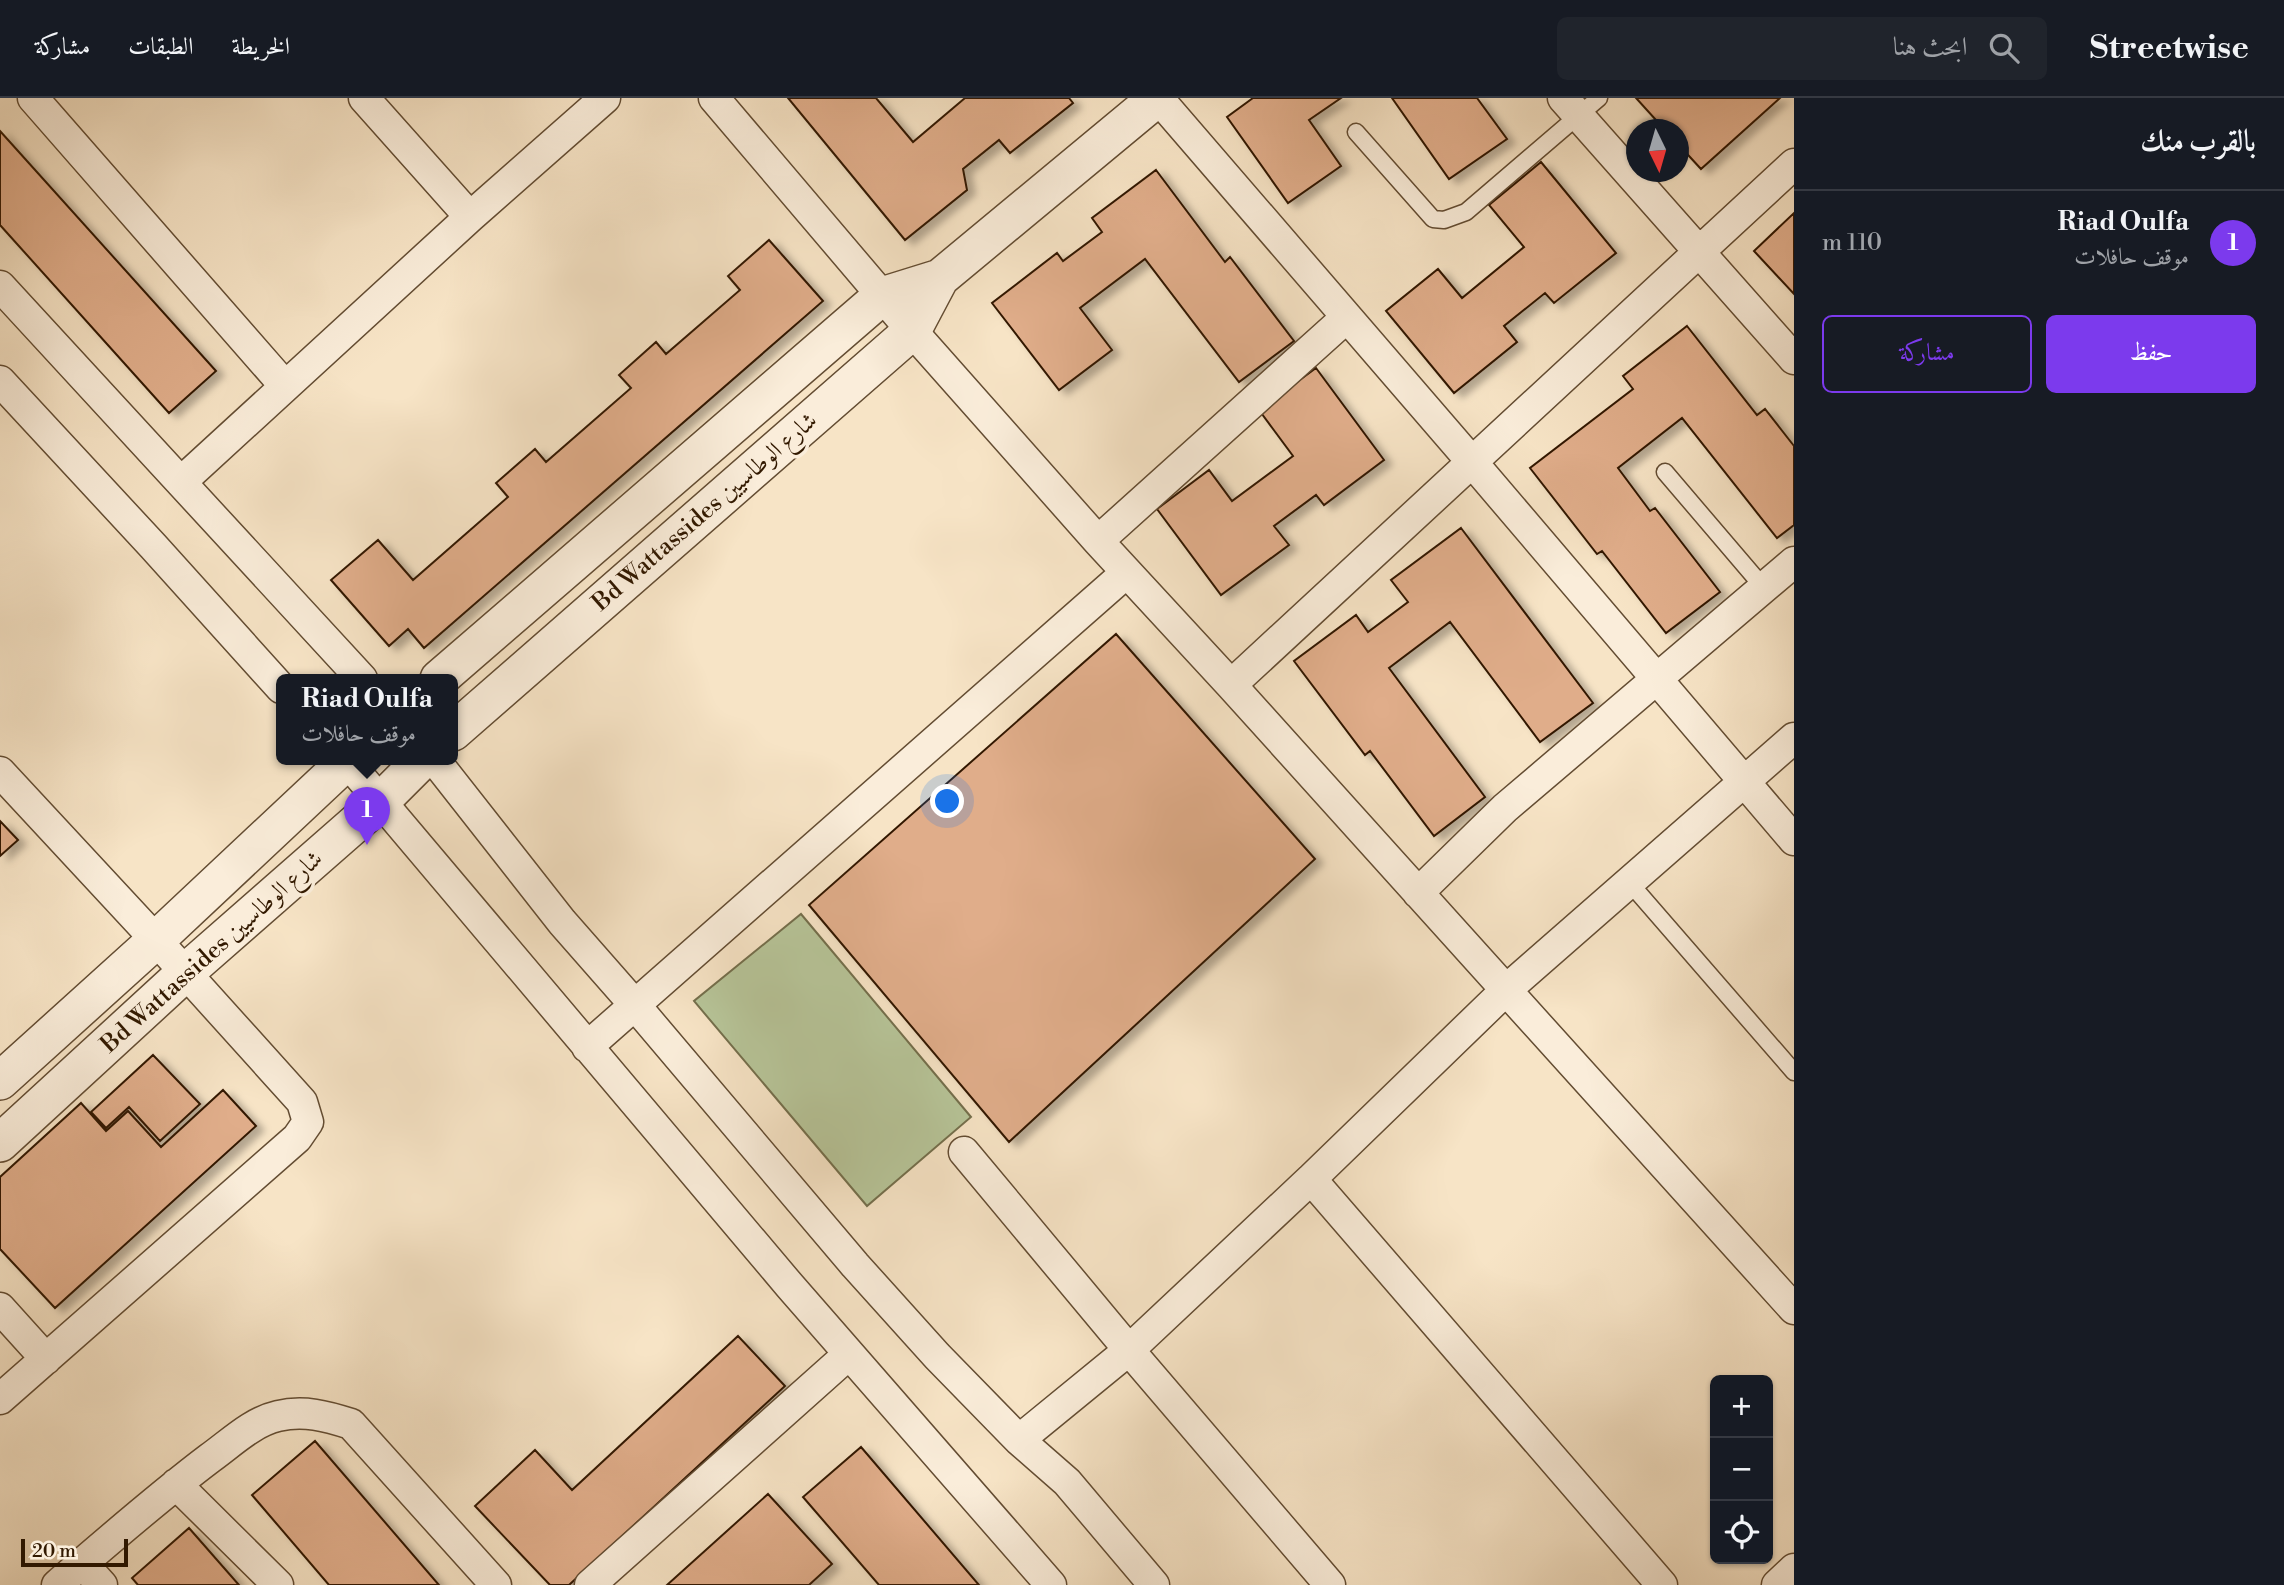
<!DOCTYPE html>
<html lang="ar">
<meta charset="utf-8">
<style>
body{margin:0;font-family:"Libre Bodoni",Amiri,serif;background:#20242c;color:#f1f3f6;direction:rtl}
.controls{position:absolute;right:21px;bottom:21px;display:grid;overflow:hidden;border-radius:10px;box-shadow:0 2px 5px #0004}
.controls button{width:63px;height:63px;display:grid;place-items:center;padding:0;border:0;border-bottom:2px solid #363941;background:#171b24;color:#f1f3f6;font:35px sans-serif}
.compass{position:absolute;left:1626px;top:21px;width:63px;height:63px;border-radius:50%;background:#171b24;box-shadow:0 2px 5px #0004;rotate:175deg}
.scale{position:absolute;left:21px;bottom:18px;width:107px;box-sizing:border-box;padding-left:7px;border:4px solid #321900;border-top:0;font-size:19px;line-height:24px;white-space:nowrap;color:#321900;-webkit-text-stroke:5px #faedda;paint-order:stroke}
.you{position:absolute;left:948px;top:704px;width:24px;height:24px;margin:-18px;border:5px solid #fff;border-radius:50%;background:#1a73e8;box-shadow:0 0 0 10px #1a73e833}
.badge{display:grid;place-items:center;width:46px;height:46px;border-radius:50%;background:#7c3aed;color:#fff;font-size:23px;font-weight:700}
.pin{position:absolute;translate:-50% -58px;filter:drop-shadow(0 2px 4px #0008)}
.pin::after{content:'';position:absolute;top:37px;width:24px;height:21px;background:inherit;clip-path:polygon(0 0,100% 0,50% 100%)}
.popup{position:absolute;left:276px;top:576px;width:182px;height:91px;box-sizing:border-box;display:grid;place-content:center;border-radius:10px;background:#171b24;filter:drop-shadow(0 2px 5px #0005);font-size:23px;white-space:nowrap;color:#9ea1a6}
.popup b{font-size:26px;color:#f1f3f6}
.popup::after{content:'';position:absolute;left:50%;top:100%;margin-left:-14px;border:14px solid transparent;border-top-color:#171b24}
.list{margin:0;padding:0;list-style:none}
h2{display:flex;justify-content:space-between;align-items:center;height:91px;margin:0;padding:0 28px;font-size:30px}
h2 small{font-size:23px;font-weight:400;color:#9ea1a6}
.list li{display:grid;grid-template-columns:46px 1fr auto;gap:21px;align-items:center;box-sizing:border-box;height:105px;padding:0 28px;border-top:2px solid #363941}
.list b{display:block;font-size:26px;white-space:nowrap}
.list p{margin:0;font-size:23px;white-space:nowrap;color:#9ea1a6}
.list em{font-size:23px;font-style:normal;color:#9ea1a6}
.actions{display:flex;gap:14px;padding:21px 28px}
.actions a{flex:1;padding:16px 0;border:2px solid #7c3aed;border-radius:10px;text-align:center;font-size:24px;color:#7c3aed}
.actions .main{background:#7c3aed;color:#fff}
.icon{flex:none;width:38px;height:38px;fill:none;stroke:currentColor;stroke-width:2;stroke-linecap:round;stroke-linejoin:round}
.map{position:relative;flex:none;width:1794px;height:1487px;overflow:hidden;direction:ltr}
header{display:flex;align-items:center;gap:42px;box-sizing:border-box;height:98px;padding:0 35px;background:#171b24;border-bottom:2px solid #363941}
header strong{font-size:33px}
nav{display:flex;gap:38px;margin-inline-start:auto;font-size:24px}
.search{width:490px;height:63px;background:#20242c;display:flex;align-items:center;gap:18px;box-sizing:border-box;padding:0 24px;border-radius:10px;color:#9ea1a6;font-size:26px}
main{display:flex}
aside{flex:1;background:#171b24}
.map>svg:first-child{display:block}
.green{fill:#b7c599;stroke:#746f4c;stroke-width:2}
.building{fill:#e0ad8a;stroke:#321900;stroke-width:2;filter:url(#shadow)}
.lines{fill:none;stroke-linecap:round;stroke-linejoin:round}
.service-casing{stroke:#634c32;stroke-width:19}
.minor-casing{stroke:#634c32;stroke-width:33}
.tertiary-casing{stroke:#634c32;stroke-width:40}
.service{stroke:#faedda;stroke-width:16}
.minor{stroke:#faedda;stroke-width:30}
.tertiary{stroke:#faedda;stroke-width:37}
.labels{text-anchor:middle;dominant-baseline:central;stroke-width:7;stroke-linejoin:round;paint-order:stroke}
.street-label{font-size:24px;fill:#321900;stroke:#faedda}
</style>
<header>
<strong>Streetwise</strong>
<div class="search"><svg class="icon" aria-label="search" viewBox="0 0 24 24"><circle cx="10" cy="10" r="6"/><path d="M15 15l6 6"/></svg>ابحث هنا</div>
<nav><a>الخريطة</a><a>الطبقات</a><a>مشاركة</a></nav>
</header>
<main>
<aside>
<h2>بالقرب منك<small></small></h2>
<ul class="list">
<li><span class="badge">1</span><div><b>Riad Oulfa</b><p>موقف حافلات</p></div><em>110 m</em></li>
</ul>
<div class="actions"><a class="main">حفظ</a><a>مشاركة</a></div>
</aside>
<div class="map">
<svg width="1794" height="1487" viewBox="0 0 1794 1487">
<defs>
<filter id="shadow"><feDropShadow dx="8" dy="4.5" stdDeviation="3.5" flood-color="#0004"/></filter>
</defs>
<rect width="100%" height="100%" fill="#f7e4c6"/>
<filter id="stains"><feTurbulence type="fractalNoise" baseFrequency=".00286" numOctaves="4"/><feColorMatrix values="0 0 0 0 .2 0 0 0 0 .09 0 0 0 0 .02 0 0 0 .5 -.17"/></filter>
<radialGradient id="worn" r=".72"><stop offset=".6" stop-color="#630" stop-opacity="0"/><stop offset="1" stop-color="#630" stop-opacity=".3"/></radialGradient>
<!-- green -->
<path class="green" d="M 801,816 L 971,1019 L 867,1108 L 694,903 Z"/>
<!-- building -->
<path class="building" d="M 788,0 L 876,0 L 913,44 L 965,0 L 1069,0 L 1073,5 L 1010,55 L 999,42 L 963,71 L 967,92 L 905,142 Z
M 1253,0 L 1341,0 L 1309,22 L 1341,68 L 1288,105 L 1227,19 Z
M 1392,0 L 1477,0 L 1507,41 L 1449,81 Z
M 1636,0 L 1780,0 L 1701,71 L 1678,46 L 1678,32 L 1665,32 Z
M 0,33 L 216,273 L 169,315 L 0,127 Z
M 1541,64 L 1616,155 L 1554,205 L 1545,195 L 1504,228 L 1517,244 L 1454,295 L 1386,213 L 1438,171 L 1462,200 L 1524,149 L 1489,107 Z
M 1156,72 L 1225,164 L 1230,159 L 1294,243 L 1239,284 L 1145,161 L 1080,210 L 1112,252 L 1059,292 L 992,205 L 1057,155 L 1063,163 L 1102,134 L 1092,120 Z
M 1794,115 L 1794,196 L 1754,153 Z
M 769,142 L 823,203 L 424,550 L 408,531 L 389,548 L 331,482 L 378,442 L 413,482 L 508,399 L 496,385 L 535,351 L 546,364 L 631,290 L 619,277 L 656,244 L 666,256 L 740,192 L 728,178 Z
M 1687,228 L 1757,317 L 1765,311 L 1794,348 L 1794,427 L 1777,440 L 1682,320 L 1618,370 L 1650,413 L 1655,410 L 1720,494 L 1666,535 L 1602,453 L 1597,456 L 1530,370 L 1633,291 L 1623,278 Z
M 1316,270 L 1384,362 L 1324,407 L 1316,397 L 1274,428 L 1289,447 L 1221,497 L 1157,411 L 1209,372 L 1232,403 L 1293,358 L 1259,312 Z
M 1461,430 L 1593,605 L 1540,644 L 1450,524 L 1389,570 L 1485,699 L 1434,738 L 1370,653 L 1365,657 L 1294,563 L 1356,517 L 1368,534 L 1408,504 L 1391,482 Z
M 1116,536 L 1315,761 L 1009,1044 L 809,807 Z
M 0,723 L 18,742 L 0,758 Z
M 153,957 L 200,1006 L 160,1043 L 129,1009 L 106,1030 L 91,1014 Z
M 223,992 L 256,1028 L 55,1210 L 0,1151 L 0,1079 L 81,1005 L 106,1033 L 128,1013 L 161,1049 Z
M 738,1238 L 785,1288 L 569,1487 L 550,1487 L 475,1408 L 535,1352 L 572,1392 Z
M 315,1343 L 439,1487 L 329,1487 L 252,1397 Z
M 861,1349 L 979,1487 L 879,1487 L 803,1399 Z
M 768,1396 L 832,1466 L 809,1487 L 667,1487 Z
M 189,1430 L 239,1487 L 138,1487 L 132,1480 Z"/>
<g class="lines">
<defs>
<path id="service" d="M 1356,34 L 1433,121 L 1444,122 L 1466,114 L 1599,0
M 1665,374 L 1764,490
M 1629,784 L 1794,974"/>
<path id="minor" d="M 33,0 L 285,288
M 364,0 L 470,119
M 714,0 L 912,233 L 1098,443 L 1231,587 L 1506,892 L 1794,640
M 1158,0 L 1472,364 L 1794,742
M 1563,0 L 1794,261
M 0,188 L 362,581
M 0,283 L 153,448 L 281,590
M 181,384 L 470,119 L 605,0
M 1098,443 L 1347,219
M 1231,587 L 1794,66
M 345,661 L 790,1188 L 1051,1487
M 434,661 L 562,824 L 634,906 L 855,1167 L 937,1258 L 1019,1342 L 1067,1384 L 1154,1487
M 0,674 L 156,842 L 302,1004 L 308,1024 L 297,1040 L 0,1301
M 1418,795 L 1505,710 L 1794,464
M 587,949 L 1126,475
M 964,1054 L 1129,1252 L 1330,1487
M 0,1210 L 46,1261
M 1019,1342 L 1129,1252 L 1311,1081
M 176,1386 L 278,1487
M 82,1465 L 102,1487
M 57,1487 C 107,1444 157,1400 210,1360 C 231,1345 252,1324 278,1318 C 304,1312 326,1318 351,1326 L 496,1487
M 590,1487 L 849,1256
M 1662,1487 L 1311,1081 L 1506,892 L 1794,1211
M 1777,1487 L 1794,1471"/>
<path id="tertiary" d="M 439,581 L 882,198 L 940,180 L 1157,0
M 453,634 L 912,233 L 940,180
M 0,983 L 156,842 L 349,661
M 0,1045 L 186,874 L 380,704 L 423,661"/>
</defs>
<!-- service casing -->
<use href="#service" class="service-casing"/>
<!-- minor casing -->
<use href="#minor" class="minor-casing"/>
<!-- tertiary casing -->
<use href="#tertiary" class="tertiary-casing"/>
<!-- service -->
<use href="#service" class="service"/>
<!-- minor -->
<use href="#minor" class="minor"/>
<!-- tertiary -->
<use href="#tertiary" class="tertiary"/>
</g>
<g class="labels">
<!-- street labels -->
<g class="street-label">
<text transform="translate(705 414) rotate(-41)">Bd Wattassides شارع الوطاسيين</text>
<text transform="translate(212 854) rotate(-42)">Bd Wattassides شارع الوطاسيين</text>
</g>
</g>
<rect width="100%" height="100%" filter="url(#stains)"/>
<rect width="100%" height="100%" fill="url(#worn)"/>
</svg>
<div class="controls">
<button>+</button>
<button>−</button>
<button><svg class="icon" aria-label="locate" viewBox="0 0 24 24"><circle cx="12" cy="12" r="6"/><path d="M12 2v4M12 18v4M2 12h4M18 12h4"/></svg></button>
</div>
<svg class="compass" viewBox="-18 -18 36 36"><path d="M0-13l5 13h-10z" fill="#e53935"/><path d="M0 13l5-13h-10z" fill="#9ea1a6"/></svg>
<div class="scale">20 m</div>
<div class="you"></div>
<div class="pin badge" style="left:367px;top:747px">1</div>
<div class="popup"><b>Riad Oulfa</b>موقف حافلات</div>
</div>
</main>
